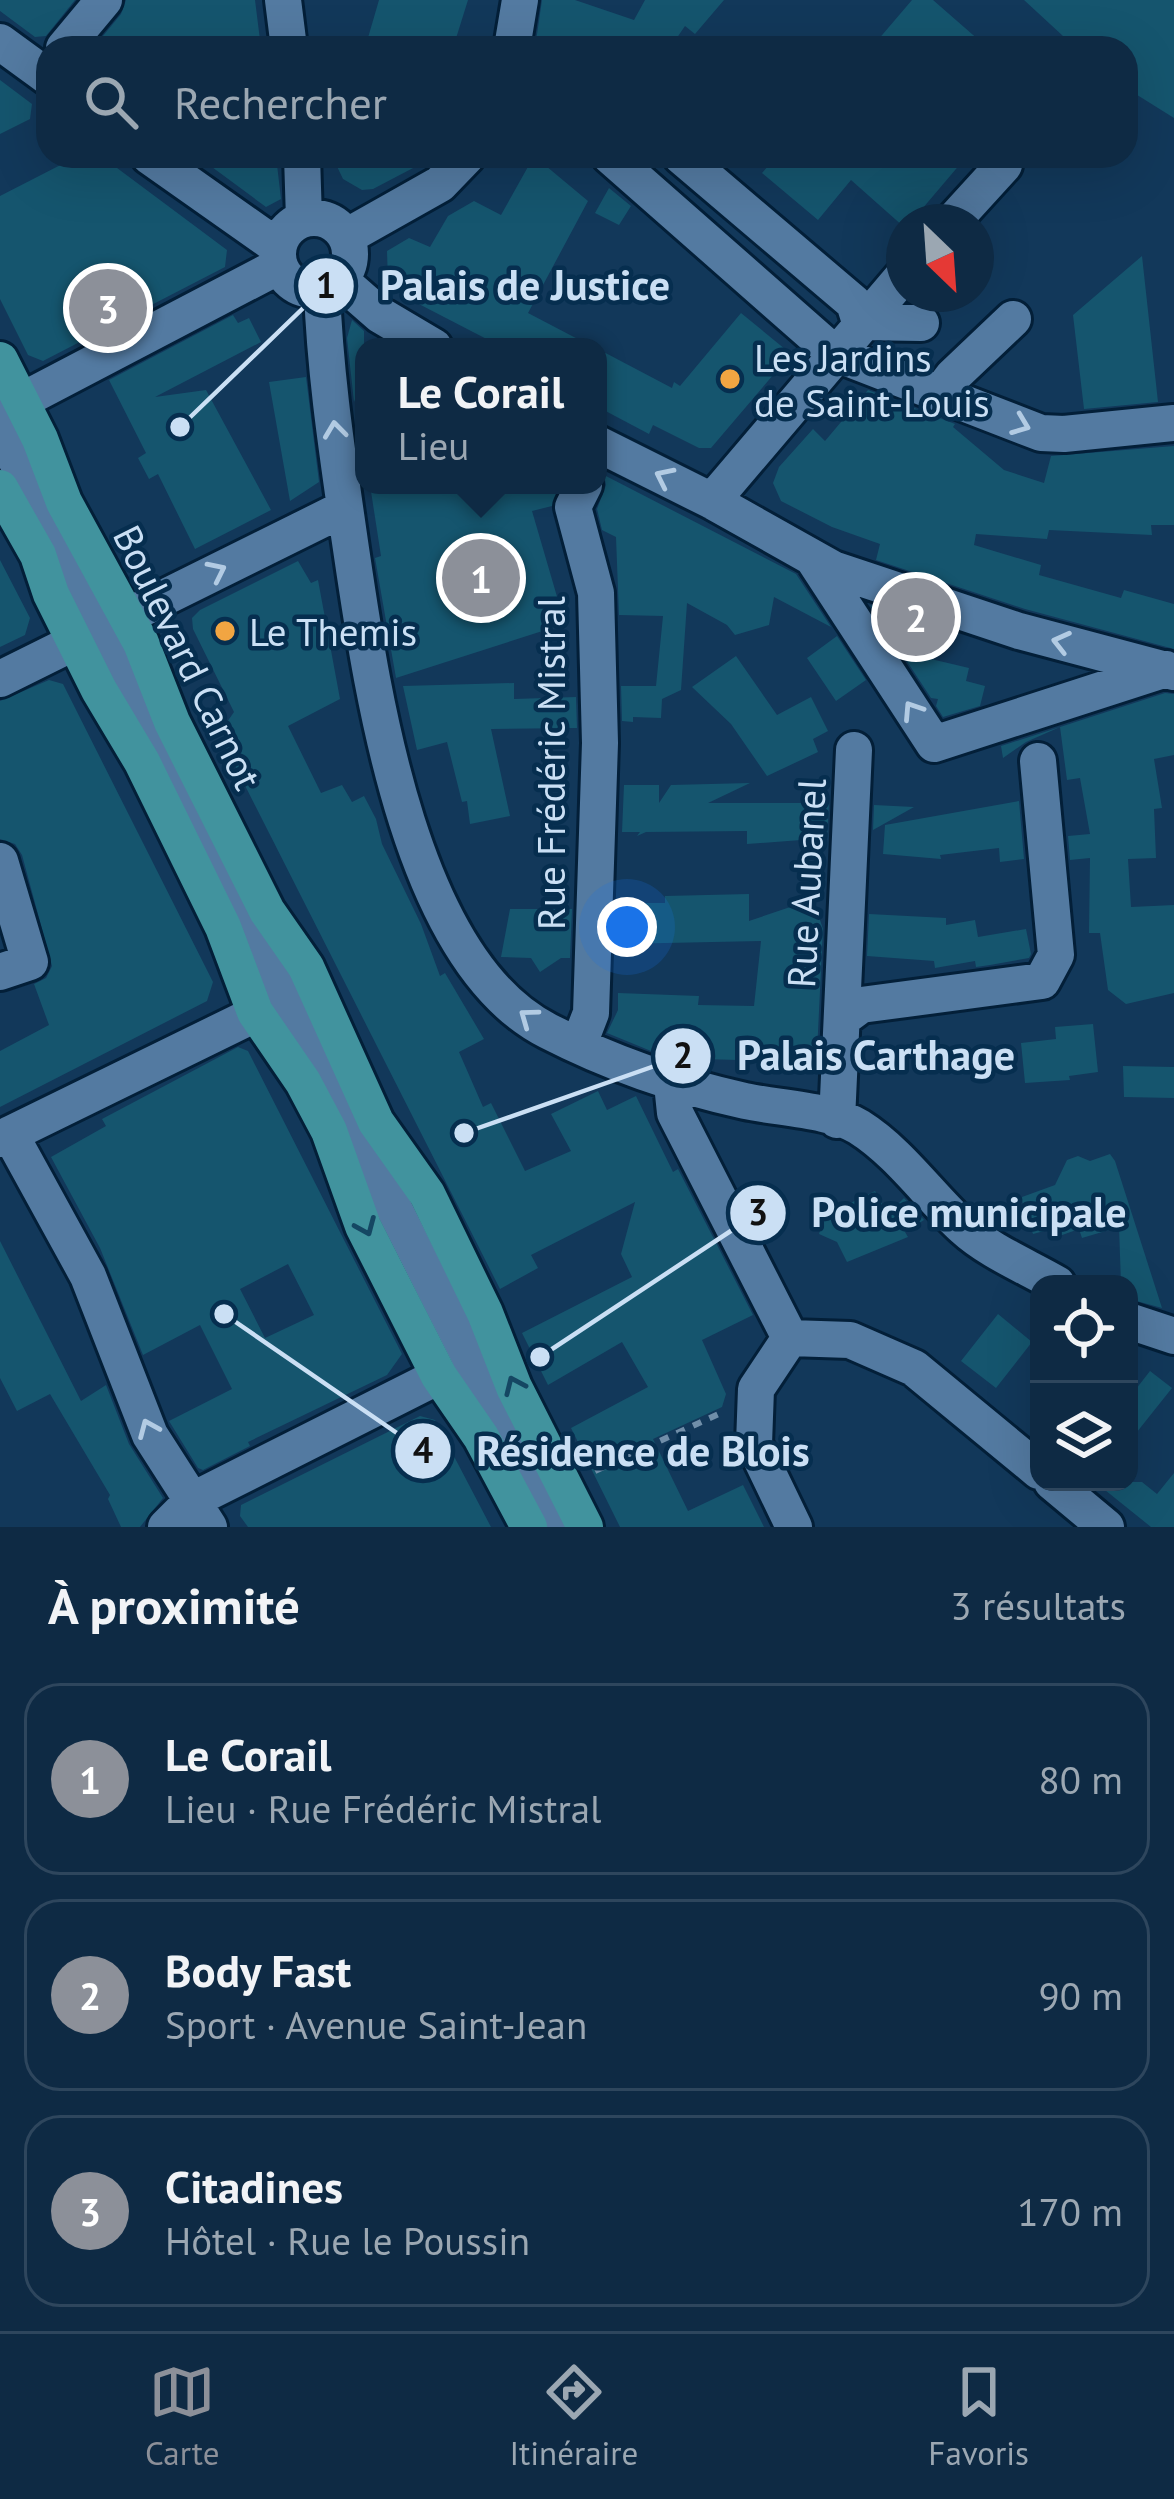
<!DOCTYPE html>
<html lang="fr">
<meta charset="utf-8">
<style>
body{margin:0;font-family:"PT Sans",sans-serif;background:#1c364f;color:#f1f3f6}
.controls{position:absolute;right:36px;bottom:36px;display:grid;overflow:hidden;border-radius:24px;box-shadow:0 12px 48px #0002}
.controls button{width:108px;height:108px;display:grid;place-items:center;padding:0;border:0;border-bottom:3px solid #2e465d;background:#0e2a44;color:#f1f3f6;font:60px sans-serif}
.compass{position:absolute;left:886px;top:204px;width:108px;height:108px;border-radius:50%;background:#0e2a44;box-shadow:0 12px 48px #0002;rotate:155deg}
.you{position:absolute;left:627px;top:927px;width:42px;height:42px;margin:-30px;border:9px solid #fff;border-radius:50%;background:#1a73e8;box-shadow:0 0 0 18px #1a73e833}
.badge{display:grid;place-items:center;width:78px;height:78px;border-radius:50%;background:#8c9099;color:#fff;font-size:39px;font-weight:700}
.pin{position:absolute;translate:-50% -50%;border:6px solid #fff;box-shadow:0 3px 12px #0006}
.popup{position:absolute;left:355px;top:338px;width:252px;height:156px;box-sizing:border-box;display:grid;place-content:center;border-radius:24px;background:#0e2a44;filter:drop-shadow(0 3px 9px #0005);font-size:39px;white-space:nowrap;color:#9ba7b2}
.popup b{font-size:45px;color:#f1f3f6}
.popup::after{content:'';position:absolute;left:50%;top:100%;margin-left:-24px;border:24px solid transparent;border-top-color:#0e2a44}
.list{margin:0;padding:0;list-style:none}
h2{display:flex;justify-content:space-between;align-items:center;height:156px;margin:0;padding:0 48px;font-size:51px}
h2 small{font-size:39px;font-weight:400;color:#9ba7b2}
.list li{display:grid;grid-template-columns:78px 1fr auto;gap:36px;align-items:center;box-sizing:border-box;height:192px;margin:0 24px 24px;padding:0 24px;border:3px solid #2e465d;border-radius:36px}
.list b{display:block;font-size:45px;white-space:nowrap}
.list p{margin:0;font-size:39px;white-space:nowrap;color:#9ba7b2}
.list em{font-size:39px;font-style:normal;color:#9ba7b2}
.icon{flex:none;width:66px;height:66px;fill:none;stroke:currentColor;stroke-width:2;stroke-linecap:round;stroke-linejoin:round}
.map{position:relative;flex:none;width:1174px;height:1527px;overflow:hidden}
.search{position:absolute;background:#0e2a44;box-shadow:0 12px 48px #0002;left:36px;right:36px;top:36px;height:132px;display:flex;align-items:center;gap:30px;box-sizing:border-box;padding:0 42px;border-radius:36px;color:#9ba7b2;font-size:45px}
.sheet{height:804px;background:#0e2a44}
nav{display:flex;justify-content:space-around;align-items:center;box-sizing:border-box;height:168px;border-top:3px solid #2e465d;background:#0e2a44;font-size:33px;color:#9ba7b2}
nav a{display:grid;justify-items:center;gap:6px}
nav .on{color:#8c9099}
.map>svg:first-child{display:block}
.building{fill:#15556e;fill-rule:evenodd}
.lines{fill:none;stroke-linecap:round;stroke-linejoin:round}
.minor-casing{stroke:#031f38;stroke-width:42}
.major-casing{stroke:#031f38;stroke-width:42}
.path{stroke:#708ea9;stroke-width:6;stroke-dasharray:9 9;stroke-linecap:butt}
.minor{stroke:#537aa1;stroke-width:36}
.major{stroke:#41939e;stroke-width:36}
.oneway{stroke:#b2cbe3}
.oneway2{stroke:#154763}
.poi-dot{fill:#f2a542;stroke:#062e4f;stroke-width:4.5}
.labels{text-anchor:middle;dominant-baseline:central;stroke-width:9;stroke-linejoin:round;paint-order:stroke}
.poi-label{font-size:39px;fill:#cadff4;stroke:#062e4f;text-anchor:start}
.street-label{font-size:39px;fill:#cadff4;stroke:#062e4f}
.leader{fill:none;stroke:#cadff4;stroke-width:4.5}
.callout-dot{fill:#cadff4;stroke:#062e4f;stroke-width:4.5}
.mark-label{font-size:36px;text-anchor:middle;font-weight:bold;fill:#111}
.callout-label{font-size:42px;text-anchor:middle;font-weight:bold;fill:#cadff4;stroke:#062e4f;stroke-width:9;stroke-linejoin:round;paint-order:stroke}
</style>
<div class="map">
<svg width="1174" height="1527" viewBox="0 0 1174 1527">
<rect width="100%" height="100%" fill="#12385a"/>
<!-- building -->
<path class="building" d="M 0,0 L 75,0 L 46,36 L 35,37 L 0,11 Z
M 126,0 L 255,0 L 261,48 L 93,48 L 121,14 Z
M 379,0 L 468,0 L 453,48 L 365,48 Z
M 542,0 L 575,0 L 634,20 L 645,0 L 724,0 L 695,34 L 685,26 L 670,48 L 535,48 Z
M 912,0 L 933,0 L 988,48 L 871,48 Z
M 1024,0 L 1174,0 L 1174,118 L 1126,88 L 1126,48 L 1076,48 Z
M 0,80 L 32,104 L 30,119 L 0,134 Z
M 78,156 L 101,156 L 227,250 L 225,267 L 43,361 L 28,355 L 0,299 L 0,196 Z
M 197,156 L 276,156 L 281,199 L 266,207 Z
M 332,156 L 436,156 L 373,189 L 362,190 L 343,179 Z
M 534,156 L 588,201 L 528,313 L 593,347 L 502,347 L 415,302 L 416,298 L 388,282 L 387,251 L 409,238 L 430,247 L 448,216 L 474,201 L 501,215 Z
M 777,156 L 967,156 L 911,222 L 904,222 L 904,227 L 851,180 L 818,220 L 762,173 Z
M 609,188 L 631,206 L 619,225 L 595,213 Z
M 1142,256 L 1158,402 L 1084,409 L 1073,315 Z
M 741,313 L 791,354 L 711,448 L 699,448 L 653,425 L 649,434 L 598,407 L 598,349 L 672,388 L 674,382 L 680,386 Z
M 233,315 L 238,323 L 249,318 L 261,342 L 155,397 L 206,390 L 271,510 L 195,549 L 158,474 L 149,479 L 138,458 L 146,453 L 109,380 Z
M 352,320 L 364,331 L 364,378 L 354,402 L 347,338 Z
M 306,377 L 319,482 L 290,501 L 269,382 Z
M 868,390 L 955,424 L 953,427 L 1004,470 L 1044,483 L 1051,456 L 1174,446 L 1174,525 L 1151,525 L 1152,535 L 1049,530 L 1047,539 L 976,534 L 974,545 L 1041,565 L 1039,575 L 1121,598 L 1124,590 L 1174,604 L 1174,649 L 1025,609 L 876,560 L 880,544 L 832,527 L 781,501 L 773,483 L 779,467 L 813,429 L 825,441 Z
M 604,475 L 796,574 L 831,627 L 774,597 L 769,625 L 735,635 L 727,625 L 687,603 L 681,690 L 662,699 L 661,718 L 633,717 L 633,722 L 622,721 L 621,686 L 656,686 L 663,616 L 619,615 L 616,537 L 602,530 L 597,509 L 606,485 Z
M 370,485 L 559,485 L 552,506 L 532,511 L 558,600 L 555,627 L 396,678 L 375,558 L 381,556 Z
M 0,560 L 30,618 L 25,635 L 0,647 Z
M 298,561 L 311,583 L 318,580 L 340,699 L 288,726 L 321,793 L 342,785 L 352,802 L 364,796 L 376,819 L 382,844 L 421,924 L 440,976 L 445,973 L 484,1039 L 459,1052 L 483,1107 L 491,1103 L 525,1171 L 571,1151 L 551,1114 L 598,1091 L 607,1110 L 636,1096 L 673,1172 L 678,1169 L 753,1315 L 702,1340 L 726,1394 L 722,1407 L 653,1439 L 688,1511 L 743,1485 L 764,1527 L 620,1527 L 571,1428 L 648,1387 L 622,1342 L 548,1385 L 522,1333 L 632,1277 L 621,1254 L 635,1202 L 531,1255 L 538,1268 L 500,1289 L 223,742 L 225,725 L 234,712 L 193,629 L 192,618 L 200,610 Z
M 870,605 L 924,623 L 914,655 L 969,668 L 966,681 L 985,686 L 980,706 L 943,717 L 936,706 L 938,699 L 931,698 Z
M 837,636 L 866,680 L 836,701 L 807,658 Z
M 736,656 L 777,715 L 811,697 L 828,731 L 813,739 L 818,752 L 767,776 L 731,724 L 692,687 Z
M 49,680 L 63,684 L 213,982 L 207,1001 L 0,1107 L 0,1051 L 49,1025 L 34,984 L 46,978 L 52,966 L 22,855 L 15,844 L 0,839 L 0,701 Z
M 514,683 L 514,699 L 576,697 L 577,728 L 491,729 L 510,816 L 470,824 L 467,801 L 462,802 L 447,742 L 417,750 L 403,686 Z
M 1165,693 L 1174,694 L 1174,755 L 1154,759 L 1162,808 L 1154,809 L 1156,858 L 1128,859 L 1131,907 L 1174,905 L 1174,993 L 1126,1004 L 1108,990 L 1100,933 L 1089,933 L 1090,858 L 1070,860 L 1068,836 L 1090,834 L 1080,778 L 1067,780 L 1060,727 L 1026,742 L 1003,758 L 1001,746 Z
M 750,783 L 708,803 L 829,803 L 827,838 L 747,844 L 747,831 L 646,832 L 637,836 L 640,832 L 622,832 L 624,785 L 659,785 L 659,803 L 671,785 Z
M 1019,801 L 1024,859 L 1000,862 L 999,848 L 940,855 L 941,859 L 883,854 L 885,825 Z
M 874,805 L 914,807 L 873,830 Z
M 749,894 L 749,921 L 808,901 L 810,907 L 815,905 L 823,929 L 816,1073 L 772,1071 L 772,1061 L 703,1059 L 703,1050 L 652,1047 L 651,1051 L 607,1033 L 618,1010 L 618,993 L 699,996 L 698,1005 L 754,1006 L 761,941 L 618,944 L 618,907 L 627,907 L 627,903 L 665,903 L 665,896 Z
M 510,909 L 572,909 L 570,958 L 561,958 L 540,972 L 531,958 L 501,957 Z
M 869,914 L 946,918 L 946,925 L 975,920 L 978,937 L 1026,929 L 1031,954 L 1029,958 L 990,965 L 976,967 L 975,961 L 935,968 L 934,961 L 867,956 Z
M 1093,1024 L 1098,1072 L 1069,1076 L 1070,1080 L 1025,1083 L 1021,1043 L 1056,1039 L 1055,1027 Z
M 238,1047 L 248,1051 L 402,1354 L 387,1375 L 248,1442 L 250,1446 L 203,1470 L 198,1468 L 169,1421 L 232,1389 L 200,1325 L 143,1355 L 100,1248 L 51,1157 L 106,1126 L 102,1119 ZM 288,1264 L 314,1315 L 265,1338 L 240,1289 Z
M 1123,1066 L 1174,1067 L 1174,1098 L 1124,1097 Z
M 1110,1154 L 1115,1161 L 1162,1308 L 1129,1299 L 1129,1284 L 1121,1284 L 1119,1227 L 1082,1238 L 1079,1229 L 1051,1239 L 1048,1230 L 1033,1234 L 1023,1207 L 1022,1197 L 1055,1185 L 1067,1160 L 1078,1156 L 1090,1161 Z
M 875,1191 L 888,1214 L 904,1198 L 924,1220 L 905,1232 L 908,1237 L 847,1262 L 837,1242 L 819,1234 L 824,1216 Z
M 0,1241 L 81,1401 L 106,1385 L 129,1444 L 163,1498 L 140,1527 L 121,1527 L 108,1499 L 110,1495 L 50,1394 L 17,1411 L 0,1378 Z
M 998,1314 L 1032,1342 L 996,1388 L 961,1361 Z
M 1150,1371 L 1172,1388 L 1129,1442 L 1129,1398 Z
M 420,1416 L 435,1420 L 491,1527 L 248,1527 L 240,1516 L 241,1505 Z
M 1174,1473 L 1174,1527 L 1151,1527 L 1095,1482 L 1142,1482 L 1157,1494 Z"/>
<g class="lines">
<defs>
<path id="minor" d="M 283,0 L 289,48
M 0,42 L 48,77
M 64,48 L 104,0
M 512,48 L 520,0
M 149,156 L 278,247
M 302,156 L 304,219
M 610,156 L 834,353 L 1041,433 L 1064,434 L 1174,423
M 681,156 L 854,303 L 860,322
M278 254a36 36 0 1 1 72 0a36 36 0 1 1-72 0Z
M 952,222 L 1004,165
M 346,237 L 440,184 L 467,156
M 340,280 L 380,315 L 434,347
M 322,290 C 325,375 338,458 350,542 C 371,684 408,960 548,1031 C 610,1063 677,1086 745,1101 C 777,1108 832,1110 859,1127 C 900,1153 929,1196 964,1228 C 989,1251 1028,1267 1057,1284
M 860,322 L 921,323
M 940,393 L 953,376 L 1013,319
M 0,412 L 279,266
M 0,428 L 555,1527
M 598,444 L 712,501 L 833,569 L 1019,631 L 1174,672
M 712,501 L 904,275
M 814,560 L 934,744 L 1166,669
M 0,679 L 345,508
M 0,861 L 30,962 L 0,972
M 842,1019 L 861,1005 L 1042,981 L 1056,955 L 1038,761
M 579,1044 L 591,1013 L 600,743 L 596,593 L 573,507 L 584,485
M 672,1084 L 675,1113 L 790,1338
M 837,1120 L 854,750
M 10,1134 L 88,1276 L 150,1435 L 209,1527
M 0,1139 L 282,1001
M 1129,1321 L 1174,1336
M 790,1338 L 850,1340 L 914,1368 L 1039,1471
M 790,1338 L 756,1389 L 754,1444 L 794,1527
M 1052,1482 L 1106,1527
M 166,1527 L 193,1500 L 439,1376"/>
<path id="major" d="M 0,360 L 40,439 L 64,502 L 141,643 L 172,722 L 267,911 L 306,967 L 376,1122 L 427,1194 L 485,1313 L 514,1387 L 585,1527
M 0,488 L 38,555 L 51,594 L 99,690 L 142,762 L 223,927 L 255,1012 L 303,1082 L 329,1131 L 363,1226 L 439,1376 L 481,1437 L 529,1527"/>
</defs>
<!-- minor casing -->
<use href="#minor" class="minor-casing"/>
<!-- major casing -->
<use href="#major" class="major-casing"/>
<!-- path -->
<path class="path" d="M 595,1471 L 725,1411"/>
<!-- minor -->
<use href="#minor" class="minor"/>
<!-- major -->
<use href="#major" class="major"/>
</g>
<!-- one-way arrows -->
<defs><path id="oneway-chevron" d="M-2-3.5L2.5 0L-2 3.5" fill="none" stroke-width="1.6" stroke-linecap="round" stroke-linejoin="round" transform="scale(3)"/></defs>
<g class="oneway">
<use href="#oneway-chevron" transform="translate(1021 425) rotate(21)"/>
<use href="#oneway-chevron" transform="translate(335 430) rotate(-97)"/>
<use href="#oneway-chevron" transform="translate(664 477) rotate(-154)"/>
<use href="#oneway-chevron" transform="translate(217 571) rotate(-26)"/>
<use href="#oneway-chevron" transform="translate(1061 642) rotate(-166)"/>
<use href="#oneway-chevron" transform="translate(912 710) rotate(-123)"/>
<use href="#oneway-chevron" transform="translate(528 1017) rotate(-144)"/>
<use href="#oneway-chevron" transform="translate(148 1428) rotate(-113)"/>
</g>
<g class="oneway2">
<use href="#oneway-chevron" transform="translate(366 1227) rotate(67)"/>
<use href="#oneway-chevron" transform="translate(514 1385) rotate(-114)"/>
</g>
<!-- markers -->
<g class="poi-dot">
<circle cx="730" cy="379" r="12"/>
<circle cx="225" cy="631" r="12"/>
</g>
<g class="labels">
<!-- poi labels -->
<g class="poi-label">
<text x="754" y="357">Les Jardins<tspan x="754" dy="45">de Saint-Louis</tspan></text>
<text x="249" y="631">Le Themis</text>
</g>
<!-- street labels -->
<g class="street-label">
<text transform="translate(188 657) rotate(64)">Boulevard Carnot</text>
<text transform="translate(550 763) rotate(-90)">Rue Frédéric Mistral</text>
<text transform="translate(806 883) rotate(-87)">Rue Aubanel</text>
</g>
</g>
<!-- callouts -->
<path class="leader" d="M180 427L326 286M464 1133L683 1056M540 1357L758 1213M224 1314L423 1451"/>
<g class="callout-dot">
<circle cx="180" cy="427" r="12"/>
<circle cx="464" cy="1133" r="12"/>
<circle cx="540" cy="1357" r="12"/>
<circle cx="224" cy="1314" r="12"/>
<circle cx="326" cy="286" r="30"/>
<circle cx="683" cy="1056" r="30"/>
<circle cx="758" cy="1213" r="30"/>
<circle cx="423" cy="1451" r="30"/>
</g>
<g class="mark-label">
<text x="326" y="298">1</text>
<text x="683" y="1068">2</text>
<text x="758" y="1225">3</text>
<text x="423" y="1463">4</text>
</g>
<g class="callout-label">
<text x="525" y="300">Palais de Justice</text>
<text x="876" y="1070">Palais Carthage</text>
<text x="969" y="1227">Police municipale</text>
<text x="643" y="1466">Résidence de Blois</text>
</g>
</svg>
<div class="controls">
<button><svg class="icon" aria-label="locate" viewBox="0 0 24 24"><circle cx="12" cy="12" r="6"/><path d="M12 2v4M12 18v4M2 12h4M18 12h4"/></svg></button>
<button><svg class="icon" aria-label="layers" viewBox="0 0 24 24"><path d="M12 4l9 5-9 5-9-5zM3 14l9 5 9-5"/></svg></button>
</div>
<svg class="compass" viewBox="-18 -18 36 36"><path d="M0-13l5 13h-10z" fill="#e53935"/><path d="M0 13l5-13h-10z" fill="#9ba7b2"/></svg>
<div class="you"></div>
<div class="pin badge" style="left:481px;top:578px">1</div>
<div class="popup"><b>Le Corail</b>Lieu</div>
<div class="pin badge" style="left:916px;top:617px">2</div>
<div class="pin badge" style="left:108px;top:308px">3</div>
<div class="search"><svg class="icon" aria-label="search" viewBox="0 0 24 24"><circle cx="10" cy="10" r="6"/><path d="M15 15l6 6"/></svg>Rechercher</div>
</div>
<section class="sheet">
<h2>À proximité<small>3 résultats</small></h2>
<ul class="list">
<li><span class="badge">1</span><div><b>Le Corail</b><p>Lieu · Rue Frédéric Mistral</p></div><em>80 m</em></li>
<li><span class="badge">2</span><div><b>Body Fast</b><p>Sport · Avenue Saint-Jean</p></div><em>90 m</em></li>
<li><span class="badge">3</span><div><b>Citadines</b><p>Hôtel · Rue le Poussin</p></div><em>170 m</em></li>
</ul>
</section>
<nav>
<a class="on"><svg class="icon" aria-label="map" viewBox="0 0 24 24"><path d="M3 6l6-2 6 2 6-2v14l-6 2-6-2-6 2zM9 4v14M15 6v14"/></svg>Carte</a>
<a><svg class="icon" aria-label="directions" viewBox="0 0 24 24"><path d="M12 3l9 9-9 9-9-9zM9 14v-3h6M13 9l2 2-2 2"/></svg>Itinéraire</a>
<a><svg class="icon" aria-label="saved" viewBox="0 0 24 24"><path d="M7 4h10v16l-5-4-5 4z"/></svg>Favoris</a>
</nav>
